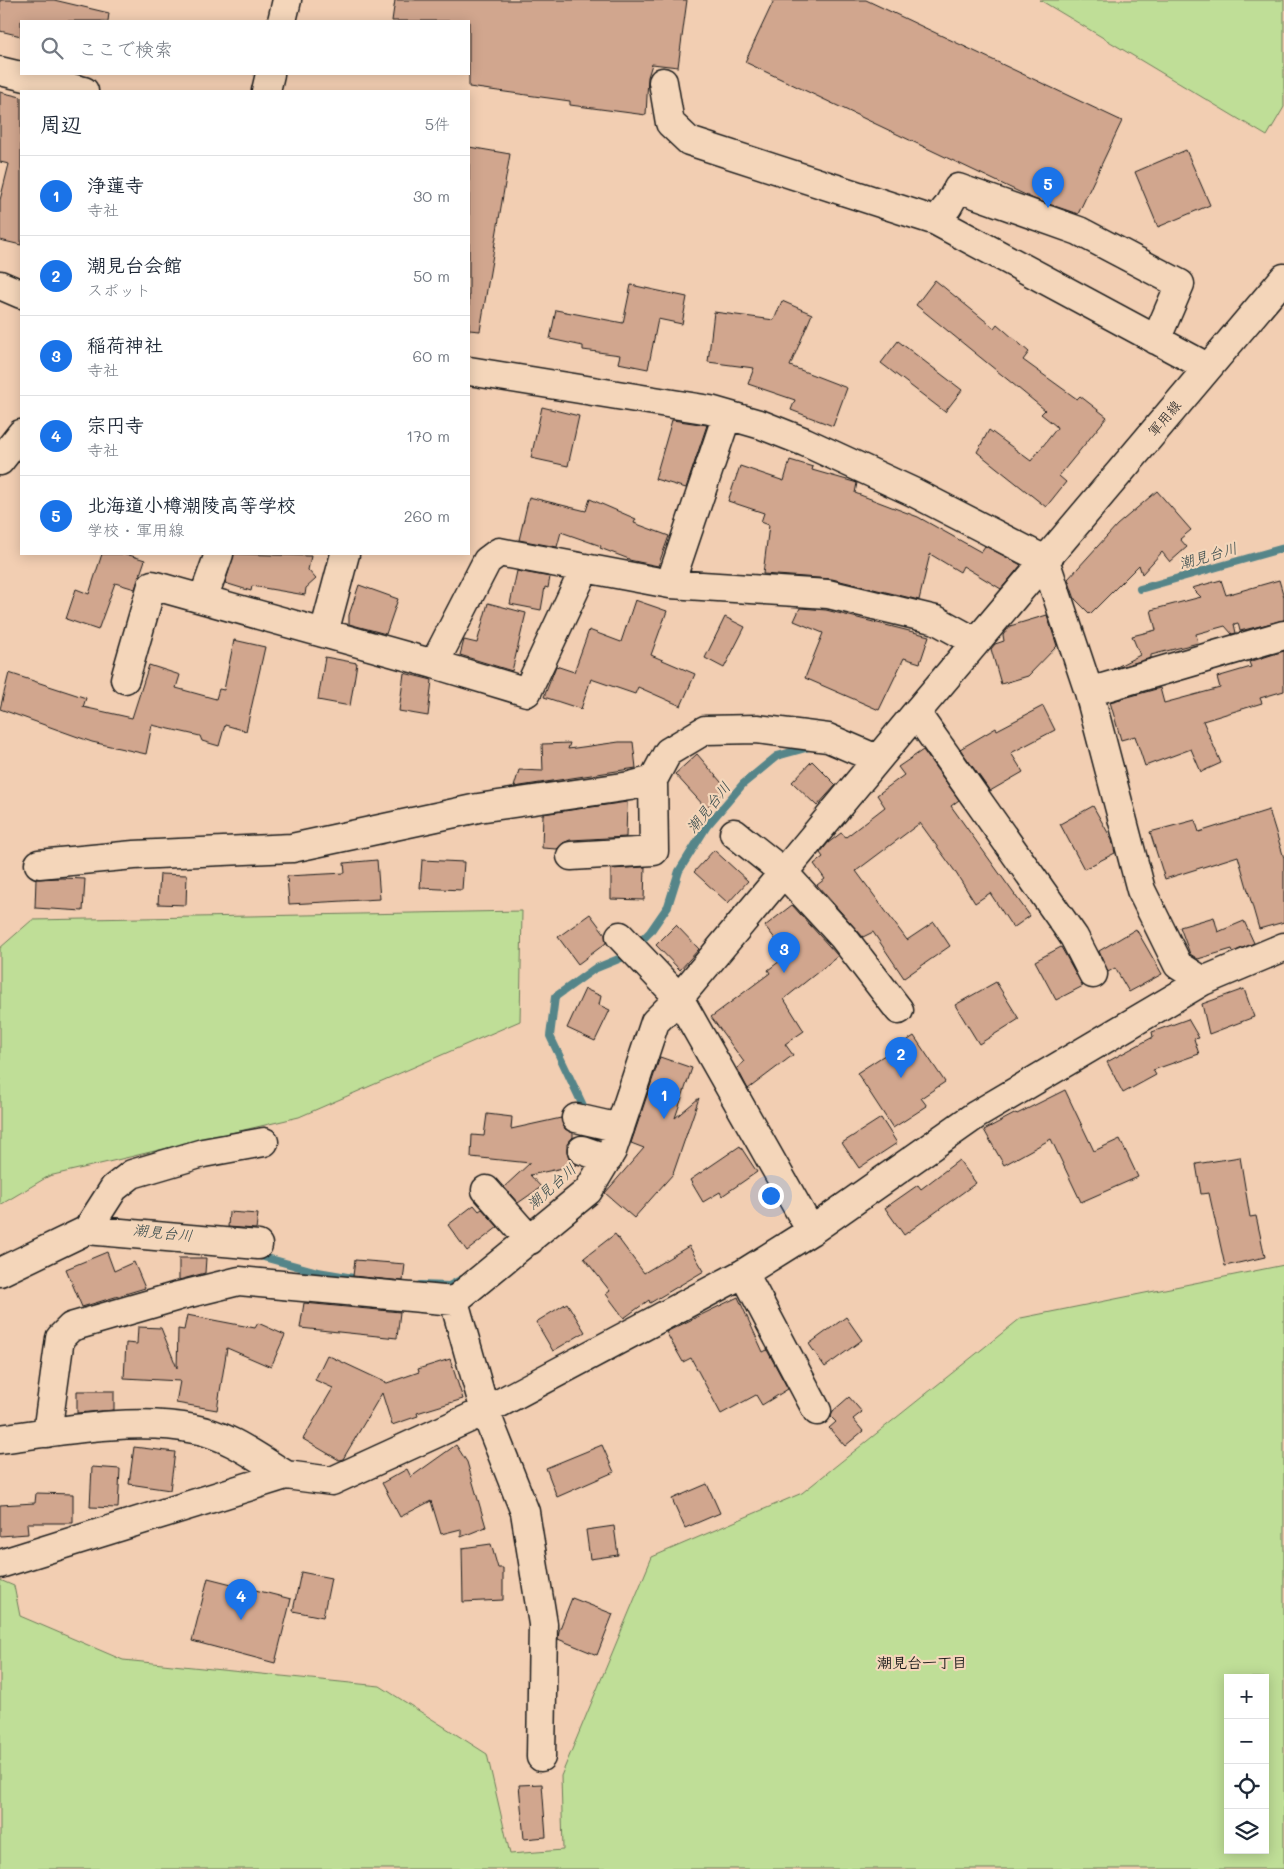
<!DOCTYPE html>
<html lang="ja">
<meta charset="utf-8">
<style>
body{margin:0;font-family:Mali,"Klee One",sans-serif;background:#f6f6f7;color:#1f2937}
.controls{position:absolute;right:15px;bottom:15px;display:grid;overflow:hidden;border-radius:0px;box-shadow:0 2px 12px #0003}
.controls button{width:45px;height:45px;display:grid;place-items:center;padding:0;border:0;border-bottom:1px solid #e0e1e3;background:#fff;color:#1f2937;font:25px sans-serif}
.you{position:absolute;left:770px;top:1195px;width:18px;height:18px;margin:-12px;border:4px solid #fff;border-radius:50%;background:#1a73e8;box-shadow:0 0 0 8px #1a73e833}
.badge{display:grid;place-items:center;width:32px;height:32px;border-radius:50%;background:#1a73e8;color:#fff;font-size:16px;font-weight:700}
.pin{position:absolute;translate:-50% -41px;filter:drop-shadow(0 1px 2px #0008)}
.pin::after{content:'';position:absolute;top:26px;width:18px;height:15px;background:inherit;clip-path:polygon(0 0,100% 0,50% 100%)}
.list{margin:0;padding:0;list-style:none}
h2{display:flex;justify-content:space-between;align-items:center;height:65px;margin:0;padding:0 20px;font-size:21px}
h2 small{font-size:16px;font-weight:400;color:#747a83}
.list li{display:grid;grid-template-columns:32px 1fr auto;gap:15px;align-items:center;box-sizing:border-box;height:80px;padding:0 20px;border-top:1px solid #e0e1e3}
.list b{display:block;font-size:19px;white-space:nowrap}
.list p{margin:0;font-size:16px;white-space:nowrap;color:#747a83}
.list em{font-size:16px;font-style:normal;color:#747a83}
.icon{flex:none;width:28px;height:28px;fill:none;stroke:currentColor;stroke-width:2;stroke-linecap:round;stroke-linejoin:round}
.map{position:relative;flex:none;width:1284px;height:1869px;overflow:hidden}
.search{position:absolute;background:#fff;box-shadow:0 2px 12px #0003;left:20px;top:20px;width:450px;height:55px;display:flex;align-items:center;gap:12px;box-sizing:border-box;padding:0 18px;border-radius:0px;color:#747a83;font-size:19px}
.panel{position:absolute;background:#fff;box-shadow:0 2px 12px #0003;left:20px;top:90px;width:450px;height:465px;border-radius:0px}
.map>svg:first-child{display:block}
.green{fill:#bfde97;stroke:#6e7d5a;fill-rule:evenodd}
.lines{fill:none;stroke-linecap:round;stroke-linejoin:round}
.stream{stroke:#548589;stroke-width:8}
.building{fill:#d1a68e;stroke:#1c1c1c}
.minor-casing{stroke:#1c1c1c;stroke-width:31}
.minor{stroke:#f4d6ba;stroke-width:28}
.labels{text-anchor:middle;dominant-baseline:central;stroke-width:4.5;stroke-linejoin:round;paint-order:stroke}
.street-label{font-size:14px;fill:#1c1c1c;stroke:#f4d6ba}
.water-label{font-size:15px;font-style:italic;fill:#34484a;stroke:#f4d6ba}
.neighbourhood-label{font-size:15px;font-weight:bold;fill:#1c1c1c;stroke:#f4d6ba}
</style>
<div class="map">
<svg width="1284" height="1869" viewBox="0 0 1284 1869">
<rect width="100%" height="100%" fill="#f2ceb2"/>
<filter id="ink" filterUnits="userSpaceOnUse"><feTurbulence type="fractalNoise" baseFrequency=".02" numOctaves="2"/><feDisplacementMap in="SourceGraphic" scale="10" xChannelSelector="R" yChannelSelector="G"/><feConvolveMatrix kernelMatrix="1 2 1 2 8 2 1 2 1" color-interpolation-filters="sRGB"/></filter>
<g filter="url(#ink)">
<!-- green -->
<path class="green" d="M 1040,0 L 1284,0 L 1284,107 L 1267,136 Z
M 522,911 L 520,1021 L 299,1117 L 49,1176 L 0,1205 L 0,948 L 32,920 Z
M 1284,1265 L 1284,1869 L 0,1869 L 0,1580 L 14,1586 L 20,1616 L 123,1660 L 380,1686 L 487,1754 L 510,1854 L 563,1850 L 561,1776 L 652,1557 L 802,1493 L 1021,1318 ZM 1228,1678 L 1265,1678 L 1265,1850 L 1228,1850 Z"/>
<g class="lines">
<!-- stream -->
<path class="stream" d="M 1140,589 L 1284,548
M 587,1114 L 550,1036 L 555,997 L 594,969 L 626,956 L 650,932 L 668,906 L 679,871 L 707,826 L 743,784 L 777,756 L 813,746
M 256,1255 L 318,1272 L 359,1279
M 420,1285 L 449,1286 L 462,1279"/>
</g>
<!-- building -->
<path class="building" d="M 0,0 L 54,0 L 109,13 L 108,21 L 21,21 L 21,36 L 0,31 Z
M 395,0 L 687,0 L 678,67 L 652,64 L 648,77 L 646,115 L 570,105 L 570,101 L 469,87 L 469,21 L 392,21 Z
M 774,0 L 866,0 L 1122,121 L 1078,214 L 1034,199 L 745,62 Z
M 0,92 L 21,97 L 21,245 L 0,240 L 0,200 L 9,164 L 0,162 Z
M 469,147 L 510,154 L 480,331 L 469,330 Z
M 1186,150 L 1210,205 L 1158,227 L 1135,172 Z
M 935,280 L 994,328 L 997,324 L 1029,352 L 1023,360 L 1077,399 L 1080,396 L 1107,417 L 1059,476 L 1066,482 L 1046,507 L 977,452 L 989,430 L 1031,461 L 1057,428 L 1056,426 L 1041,414 L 1045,410 L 916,305 Z
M 631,285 L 687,297 L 682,324 L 658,319 L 648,369 L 618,363 L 620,355 L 583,350 L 583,346 L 550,339 L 556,310 L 623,323 Z
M 782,301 L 812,314 L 790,366 L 847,388 L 833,426 L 791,410 L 795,400 L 748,384 L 754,368 L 708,362 L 714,312 L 774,320 Z
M 898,341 L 962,390 L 945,412 L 881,363 Z
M 542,407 L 579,416 L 568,466 L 531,458 Z
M 672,420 L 707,425 L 686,488 L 655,479 Z
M 790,460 L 813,467 L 812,470 L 854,482 L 857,483 L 855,493 L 918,517 L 981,552 L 985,546 L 1021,565 L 1001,589 L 963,566 L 960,572 L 930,554 L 919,600 L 832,579 L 763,574 L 769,525 L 761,522 L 764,513 L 728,501 L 740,466 L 784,481 Z
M 1157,491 L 1191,530 L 1180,539 L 1187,547 L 1170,562 L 1162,552 L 1142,574 L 1139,565 L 1090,614 L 1075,599 L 1068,579 L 1117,525 Z
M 529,497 L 586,511 L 590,499 L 636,519 L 634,523 L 669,536 L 658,566 L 629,560 L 629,559 L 600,548 L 601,546 L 561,532 L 557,547 L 519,540 Z
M 102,554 L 126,554 L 145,560 L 135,589 L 115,583 L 98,630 L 66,619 L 76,589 L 89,594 Z
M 234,554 L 311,556 L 308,570 L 316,579 L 306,588 L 305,595 L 252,586 L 251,591 L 225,583 Z
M 517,571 L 550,577 L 548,588 L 545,587 L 541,610 L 510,604 Z
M 1221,580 L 1226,595 L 1279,580 L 1284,597 L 1284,620 L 1240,631 L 1238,623 L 1234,624 L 1236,633 L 1232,634 L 1225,626 L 1196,634 L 1198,643 L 1151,655 L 1151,658 L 1113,669 L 1140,655 L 1132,636 L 1156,630 L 1151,610 L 1201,597 L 1192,588 Z
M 359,585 L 398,599 L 386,634 L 349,624 L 349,615 Z
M 635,600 L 667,611 L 651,655 L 695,674 L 681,706 L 638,687 L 635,694 L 591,679 L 581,709 L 544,697 L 556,666 L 574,672 L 589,630 L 621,642 Z
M 488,603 L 526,613 L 512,671 L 460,655 L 464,640 L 477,643 Z
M 800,608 L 826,610 L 929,636 L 920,663 L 904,658 L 879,710 L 805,678 L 823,633 L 794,621 Z
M 1047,615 L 1057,646 L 1028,676 L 1001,684 L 991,649 L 995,644 L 1004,641 L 1003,635 L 1010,626 Z
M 725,617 L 745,627 L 724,668 L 705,658 Z
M 234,640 L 265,647 L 246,731 L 225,725 L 219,746 L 202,741 L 200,736 L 152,725 L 146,754 L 92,742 L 0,709 L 9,673 L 86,698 L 83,707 L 132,718 L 149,665 L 180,675 L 176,688 L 216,699 L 219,689 L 224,690 Z
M 1284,651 L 1284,691 L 1260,698 L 1262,703 L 1203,721 L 1221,763 L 1201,772 L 1191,749 L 1145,766 L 1135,736 L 1121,740 L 1110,702 L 1160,688 L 1164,703 L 1220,688 L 1217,677 L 1251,667 L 1249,662 Z
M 325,657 L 357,663 L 350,706 L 318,700 Z
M 404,673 L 432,680 L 428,716 L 399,711 Z
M 1043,706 L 1055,730 L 1011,753 L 1023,772 L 990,791 L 960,749 L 996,728 L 997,730 Z
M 619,742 L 633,742 L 636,768 L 514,787 L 519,770 L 543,771 L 542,744 L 570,743 L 568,749 Z
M 923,750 L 959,800 L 951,806 L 1030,916 L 1013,928 L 990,893 L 975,903 L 954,870 L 920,823 L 856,871 L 907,940 L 934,922 L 950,946 L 904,978 L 873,932 L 863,937 L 817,885 L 825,879 L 814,864 L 823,857 L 820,853 L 828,843 L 841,833 L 846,837 L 885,807 L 877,795 L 904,775 L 898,767 Z
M 697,754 L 727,789 L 706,808 L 675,774 Z
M 812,761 L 836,785 L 817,806 L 792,782 Z
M 627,802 L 626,837 L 570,840 L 563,843 L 557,849 L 542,848 L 543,814 Z
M 1093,806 L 1112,840 L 1115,853 L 1084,869 L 1060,824 Z
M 1269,810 L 1284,858 L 1284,922 L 1259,929 L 1238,856 L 1165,879 L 1150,832 L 1195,820 L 1199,832 Z
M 714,850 L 748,881 L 728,903 L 694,872 Z
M 377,860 L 380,899 L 289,904 L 287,876 L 345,873 L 344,863 Z
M 422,860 L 464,862 L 462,890 L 420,888 Z
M 645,867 L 644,900 L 611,899 L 611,869 Z
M 160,874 L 187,875 L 186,905 L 158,904 Z
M 62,878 L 85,879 L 83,911 L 35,908 L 36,879 Z
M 792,905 L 838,956 L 784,999 L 804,1031 L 785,1044 L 793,1055 L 748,1089 L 737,1068 L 744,1062 L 711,1017 L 770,973 L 768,970 L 788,955 L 765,926 Z
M 590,914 L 605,934 L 606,943 L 578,964 L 558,937 Z
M 1214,917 L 1218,932 L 1244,921 L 1254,943 L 1233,952 L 1232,949 L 1198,959 L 1190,954 L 1180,927 Z
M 676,925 L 699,949 L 680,970 L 656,945 Z
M 1136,929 L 1162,974 L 1129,992 L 1115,968 L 1108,972 L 1099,951 Z
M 1061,947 L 1083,986 L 1056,1000 L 1035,961 Z
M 996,982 L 1019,1019 L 979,1044 L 955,1005 Z
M 585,989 L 601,996 L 599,1005 L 610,1010 L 595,1041 L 567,1028 Z
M 1244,989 L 1254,1017 L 1209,1034 L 1202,1004 Z
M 1188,1019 L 1199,1038 L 1194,1039 L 1199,1054 L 1153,1070 L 1156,1075 L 1123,1093 L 1107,1062 L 1153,1037 L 1152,1032 Z
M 914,1036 L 945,1082 L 921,1098 L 927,1106 L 893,1128 L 857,1073 Z
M 660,1057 L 692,1068 L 675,1118 L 699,1098 L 673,1174 L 634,1218 L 605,1193 L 644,1148 L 631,1143 Z
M 1065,1090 L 1094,1151 L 1120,1139 L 1138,1177 L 1081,1202 L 1051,1139 L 1004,1165 L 984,1130 L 1016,1113 L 1017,1114 Z
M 487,1114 L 512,1117 L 511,1129 L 561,1118 L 565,1129 L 573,1133 L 573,1137 L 567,1144 L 567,1152 L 570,1160 L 577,1165 L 530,1175 L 541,1187 L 518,1203 L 504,1187 L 530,1163 L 471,1157 L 472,1135 L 484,1136 Z
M 881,1118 L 897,1143 L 859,1168 L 842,1143 Z
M 740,1146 L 757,1172 L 722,1196 L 720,1192 L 703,1202 L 690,1180 Z
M 1240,1157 L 1250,1217 L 1256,1216 L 1265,1257 L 1225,1266 L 1209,1193 L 1201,1194 L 1196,1164 Z
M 959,1160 L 976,1183 L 904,1235 L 885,1208 L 918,1185 L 921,1189 Z
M 474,1205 L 479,1211 L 482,1209 L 498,1227 L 467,1251 L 448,1225 Z
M 229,1212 L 258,1214 L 256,1229 L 228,1227 Z
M 615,1234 L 644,1273 L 689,1246 L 704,1271 L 650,1303 L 649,1300 L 624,1318 L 606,1294 L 610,1291 L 584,1258 Z
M 107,1252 L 114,1271 L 134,1262 L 145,1288 L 82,1307 L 66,1269 Z
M 179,1258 L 206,1258 L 205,1273 L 179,1280 Z
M 355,1260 L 405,1264 L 403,1281 L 353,1276 Z
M 738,1297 L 763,1352 L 767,1350 L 788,1389 L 762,1405 L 756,1395 L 721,1414 L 691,1358 L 683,1362 L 666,1332 Z
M 304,1303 L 400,1312 L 397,1338 L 300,1328 Z
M 567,1303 L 585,1332 L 553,1351 L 536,1322 Z
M 187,1315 L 255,1328 L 258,1323 L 285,1335 L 271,1367 L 227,1348 L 217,1410 L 176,1403 L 180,1381 L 124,1378 L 126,1343 L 137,1344 L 138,1327 L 161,1328 L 177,1368 L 178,1329 L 184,1330 Z
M 846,1317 L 862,1340 L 825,1367 L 809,1344 Z
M 327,1355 L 387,1383 L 419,1372 L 418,1369 L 450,1359 L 463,1399 L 417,1413 L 418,1416 L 392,1425 L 382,1393 L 343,1459 L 339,1460 L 303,1439 L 333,1388 L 315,1380 Z
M 77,1391 L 114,1391 L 114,1410 L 77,1413 Z
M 849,1397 L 862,1412 L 853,1419 L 863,1431 L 845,1446 L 829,1428 L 836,1422 L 831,1417 L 833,1411 Z
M 456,1445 L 467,1462 L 486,1527 L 461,1537 L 461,1529 L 441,1534 L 431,1501 L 400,1517 L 382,1483 L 407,1469 L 411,1477 Z
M 602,1445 L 614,1472 L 557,1497 L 546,1468 Z
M 134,1447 L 175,1452 L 170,1490 L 129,1484 Z
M 92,1467 L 120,1469 L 118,1508 L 90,1507 Z
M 707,1484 L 720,1513 L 685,1528 L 672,1499 Z
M 36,1493 L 73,1494 L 73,1523 L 27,1523 L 28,1534 L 0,1536 L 0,1505 L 35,1503 Z
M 614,1526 L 618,1555 L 590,1559 L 586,1530 Z
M 491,1544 L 498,1568 L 503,1568 L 503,1600 L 463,1602 L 462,1548 Z
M 301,1572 L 331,1578 L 323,1617 L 293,1611 Z
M 208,1578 L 291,1599 L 275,1663 L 192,1641 Z
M 572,1598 L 613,1614 L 597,1655 L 558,1639 L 559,1631 Z
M 542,1784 L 546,1837 L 524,1839 L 519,1785 Z"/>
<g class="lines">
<defs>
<path id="minor" d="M 282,21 L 287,0
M 0,71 L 84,91
M 663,82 L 670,123 L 689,141 L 936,221 L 1207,367
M 266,91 L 270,74
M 936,221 L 948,206 L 958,188 L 1079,231 L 1180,284 L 1156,340
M 0,285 L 21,294
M 469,371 L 710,410 L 762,425 L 805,442 L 913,492 L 1045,560 L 1089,692 L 1141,890 L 1178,965 L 1203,981
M 0,461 L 21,434
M 670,584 L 828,594 L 936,620 L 976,642
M 203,599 L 219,554
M 324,633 L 345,554
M 434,664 L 527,692 L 585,568
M 125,679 L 152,585 L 434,664 L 487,561 L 499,552 L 670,584 L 727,415
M 1089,692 L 1284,635
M 916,713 L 1074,937 L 1093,974
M 734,833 L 783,872 L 843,937 L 899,1010
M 571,856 L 654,851 L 653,780
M 39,864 L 134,855 L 292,848 L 478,808 L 630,786 L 653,780 L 668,752 L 705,730 L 757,729 L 828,738 L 877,759
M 620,936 L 679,998 L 811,1231
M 576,1118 L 620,1128
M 582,1150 L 608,1159
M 486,1190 L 530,1240
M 87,1230 L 258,1245
M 0,1272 L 87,1230 L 114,1188 L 132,1174 L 203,1153 L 264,1142
M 744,1273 L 817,1411
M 454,1301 L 485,1411 L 525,1512 L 543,1624 L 541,1757
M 47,1433 L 60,1338 L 71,1327 L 178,1296 L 239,1281 L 454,1301 L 588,1191 L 612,1151 L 655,1022 L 679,998 L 916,713 L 1284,278
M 0,1439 C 59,1431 135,1417 194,1429 C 228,1435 258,1458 286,1475
M 0,1564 L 286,1475 L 332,1481 L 485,1411 L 744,1273 L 811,1231 L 976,1115 L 1203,981 L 1284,947"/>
</defs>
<!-- minor casing -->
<use href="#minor" class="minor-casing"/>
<!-- minor -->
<use href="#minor" class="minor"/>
</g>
</g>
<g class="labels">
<!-- street labels -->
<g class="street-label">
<text transform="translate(1164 418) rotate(-50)">軍用線</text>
</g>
<!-- water labels -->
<g class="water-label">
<text transform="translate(1208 555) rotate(-16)">潮見台川</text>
<text transform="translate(708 807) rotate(-51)">潮見台川</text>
<text transform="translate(551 1186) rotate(-42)">潮見台川</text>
<text transform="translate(163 1232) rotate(6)">潮見台川</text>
</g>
<!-- neighbourhood labels -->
<g class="neighbourhood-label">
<text x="922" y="1662">潮見台一丁目</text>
</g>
</g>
</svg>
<div class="controls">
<button>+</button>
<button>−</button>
<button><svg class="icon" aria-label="locate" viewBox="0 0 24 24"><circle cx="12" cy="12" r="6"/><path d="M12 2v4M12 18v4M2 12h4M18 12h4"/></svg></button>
<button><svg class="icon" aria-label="layers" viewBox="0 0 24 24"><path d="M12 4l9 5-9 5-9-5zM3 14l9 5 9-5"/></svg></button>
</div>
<div class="you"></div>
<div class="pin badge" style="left:664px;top:1119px">1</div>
<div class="pin badge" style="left:901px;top:1078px">2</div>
<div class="pin badge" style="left:784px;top:973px">3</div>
<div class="pin badge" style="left:241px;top:1620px">4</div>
<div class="pin badge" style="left:1048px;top:208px">5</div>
<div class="search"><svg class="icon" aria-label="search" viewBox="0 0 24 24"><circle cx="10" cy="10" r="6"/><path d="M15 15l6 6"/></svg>ここで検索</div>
<section class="panel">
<h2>周辺<small>5件</small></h2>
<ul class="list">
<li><span class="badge">1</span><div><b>浄蓮寺</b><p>寺社</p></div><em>30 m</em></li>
<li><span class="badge">2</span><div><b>潮見台会館</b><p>スポット</p></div><em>50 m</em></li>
<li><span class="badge">3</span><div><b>稲荷神社</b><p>寺社</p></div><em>60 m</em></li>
<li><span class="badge">4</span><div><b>宗円寺</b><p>寺社</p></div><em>170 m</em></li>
<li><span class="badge">5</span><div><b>北海道小樽潮陵高等学校</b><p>学校 · 軍用線</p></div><em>260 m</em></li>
</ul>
</section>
</div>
